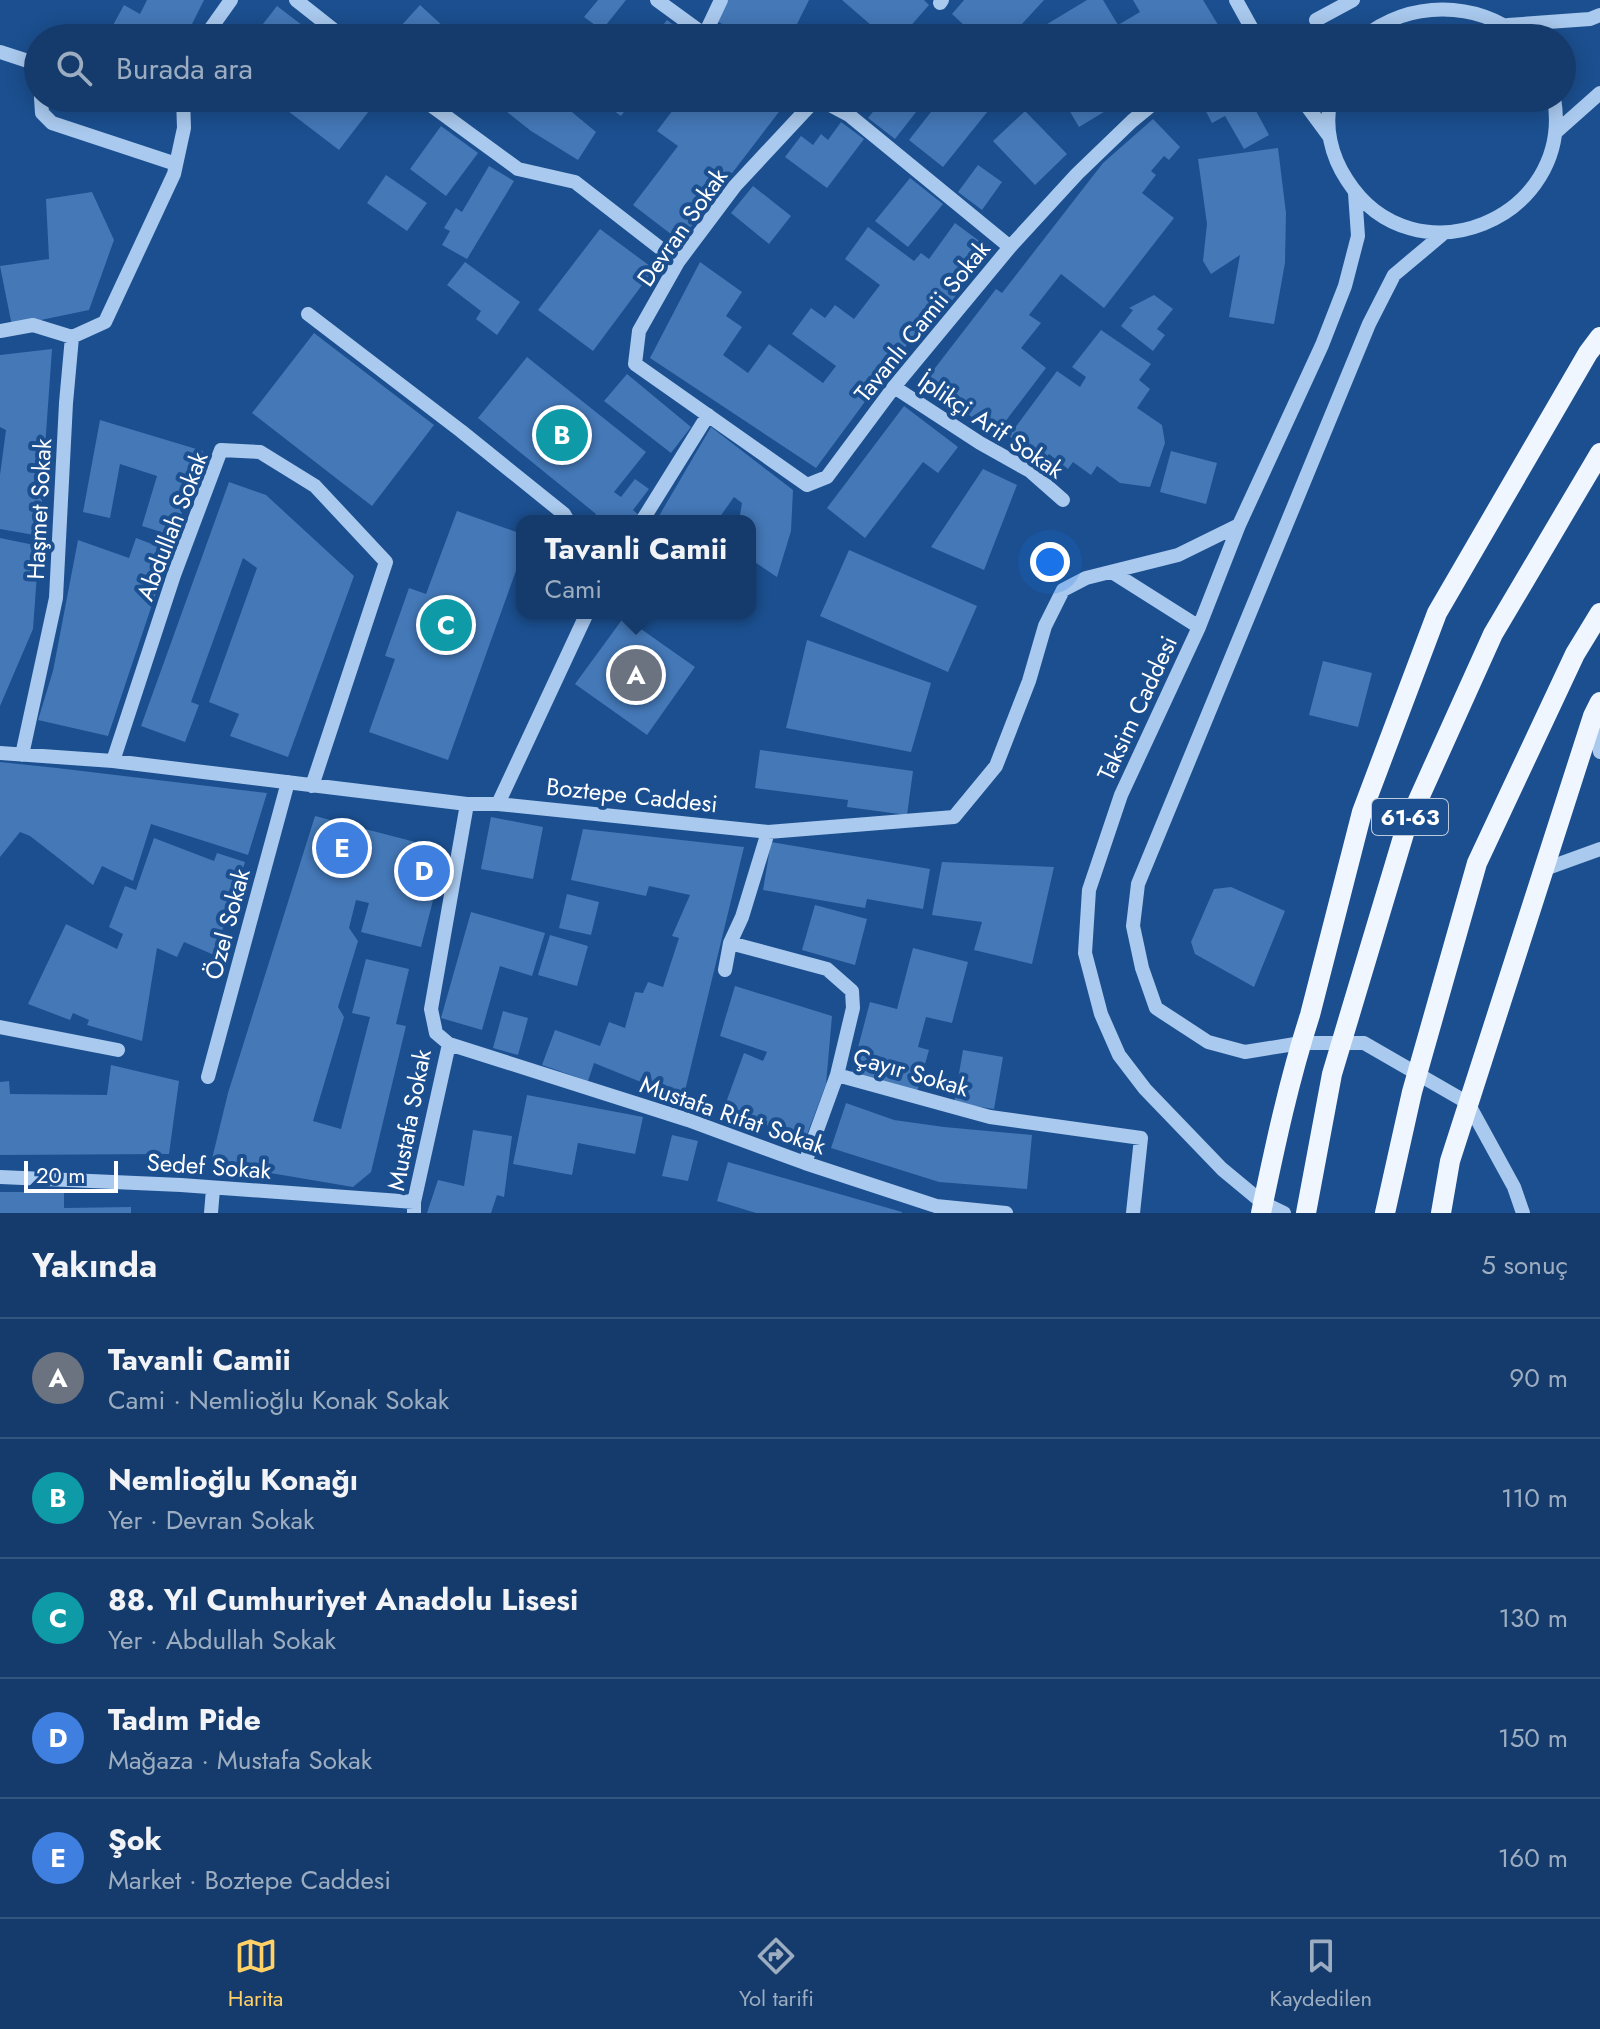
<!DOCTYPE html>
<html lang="tr">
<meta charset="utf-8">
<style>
body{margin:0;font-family:Jost,sans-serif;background:#1d4271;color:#f1f3f6}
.scale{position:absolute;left:24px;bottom:20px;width:94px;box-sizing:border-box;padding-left:8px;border:4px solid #fff;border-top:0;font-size:22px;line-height:28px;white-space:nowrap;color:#fff;-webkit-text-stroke:6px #1b4f8f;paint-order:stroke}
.you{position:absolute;left:1050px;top:562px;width:28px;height:28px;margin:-20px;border:6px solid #fff;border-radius:50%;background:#1a73e8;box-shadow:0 0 0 12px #1a73e833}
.badge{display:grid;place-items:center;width:52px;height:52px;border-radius:50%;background:#ffd166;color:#fff;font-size:26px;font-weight:700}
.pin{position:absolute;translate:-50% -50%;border:4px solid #fff;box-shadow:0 2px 8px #0006}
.popup{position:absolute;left:516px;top:515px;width:240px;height:104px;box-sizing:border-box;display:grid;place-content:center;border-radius:16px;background:#143b6b;filter:drop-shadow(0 2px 6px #0005);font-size:26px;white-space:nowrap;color:#9dadc1}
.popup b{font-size:30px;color:#f1f3f6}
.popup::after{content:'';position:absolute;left:50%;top:100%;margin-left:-16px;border:16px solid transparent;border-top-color:#143b6b}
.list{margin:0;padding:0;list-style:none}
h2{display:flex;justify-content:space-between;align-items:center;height:104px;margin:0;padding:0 32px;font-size:34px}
h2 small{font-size:26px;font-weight:400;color:#9dadc1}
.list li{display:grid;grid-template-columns:52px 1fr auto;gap:24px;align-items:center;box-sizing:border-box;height:120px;padding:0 32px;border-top:2px solid #33557e}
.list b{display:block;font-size:30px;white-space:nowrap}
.list p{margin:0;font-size:26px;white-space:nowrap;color:#9dadc1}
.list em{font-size:26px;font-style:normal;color:#9dadc1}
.icon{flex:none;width:44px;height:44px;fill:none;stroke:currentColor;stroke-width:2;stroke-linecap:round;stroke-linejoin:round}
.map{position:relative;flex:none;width:1600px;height:1213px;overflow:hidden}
.search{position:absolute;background:#143b6b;box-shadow:0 4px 20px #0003;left:24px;right:24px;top:24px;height:88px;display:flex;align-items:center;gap:20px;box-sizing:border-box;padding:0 28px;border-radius:44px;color:#9dadc1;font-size:30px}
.sheet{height:704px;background:#143b6b}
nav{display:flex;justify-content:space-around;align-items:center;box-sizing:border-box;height:112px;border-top:2px solid #33557e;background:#143b6b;font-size:22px;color:#9dadc1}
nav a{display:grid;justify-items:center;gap:4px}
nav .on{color:#ffd166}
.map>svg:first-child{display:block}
.building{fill:#4478b7}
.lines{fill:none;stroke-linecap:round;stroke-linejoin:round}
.minor{stroke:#a9c9ee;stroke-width:14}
.major{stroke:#f0f6ff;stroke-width:20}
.major-bridge{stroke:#f0f6ff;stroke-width:20}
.labels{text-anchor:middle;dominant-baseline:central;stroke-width:8;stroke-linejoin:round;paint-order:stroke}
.shield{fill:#1b4f8f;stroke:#bbcadd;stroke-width:2}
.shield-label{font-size:22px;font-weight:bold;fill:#fff}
.street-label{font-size:24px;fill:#fff;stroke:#1b4f8f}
</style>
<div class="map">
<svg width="1600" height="1213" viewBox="0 0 1600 1213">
<rect width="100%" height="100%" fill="#1b4f8f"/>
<!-- building -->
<path class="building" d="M 147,0 L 204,0 L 185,38 L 106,38 L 124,5 L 140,14 Z
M 598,0 L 626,0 L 602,30 L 584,17 Z
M 728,0 L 809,0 L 790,38 L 753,38 L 718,22 Z
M 842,0 L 924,0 L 929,5 L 900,38 L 886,38 Z
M 964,0 L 1044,0 L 1009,38 L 978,38 L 952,14 Z
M 1087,0 L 1103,0 L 1118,25 L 1140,12 L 1133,0 L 1203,0 L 1226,38 L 1024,38 Z
M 420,5 L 456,38 L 390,38 Z
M 277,6 L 319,38 L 252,38 Z
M 667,20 L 691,38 L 653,38 Z
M 271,98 L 379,98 L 339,150 Z
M 502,98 L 555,98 L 596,132 L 578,160 L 531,131 L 497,104 Z
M 596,98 L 634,98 L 621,116 Z
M 682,98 L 769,98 L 782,108 L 680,241 L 633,205 L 678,146 L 657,131 Z
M 884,98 L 927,98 L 895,139 L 868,118 Z
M 942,98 L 972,98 L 988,111 L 943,167 L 909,140 Z
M 1062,98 L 1127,98 L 1079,127 Z
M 1199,98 L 1249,98 L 1269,135 L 1244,149 L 1225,116 L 1212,123 Z
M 1025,111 L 1067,154 L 1035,185 L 993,141 Z
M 1153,119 L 1180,147 L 1169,160 L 1164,156 L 1151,171 L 1156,175 L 1142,193 L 1174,218 L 1104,308 L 1061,274 L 1029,315 L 1041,323 L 1021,348 L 1046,368 L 995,435 L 925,381 L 996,289 L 1002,293 L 1103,163 Z
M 841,122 L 864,139 L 827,188 L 785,157 L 801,136 L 813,145 L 821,134 L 828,140 Z
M 441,126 L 478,153 L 446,196 L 410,169 Z
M 1278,148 L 1286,213 L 1285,263 L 1274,324 L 1229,317 L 1240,255 L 1211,274 L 1203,261 L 1207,224 L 1198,159 Z
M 978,165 L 1002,182 L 982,210 L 958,192 Z
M 489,166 L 514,181 L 467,259 L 442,245 L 450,231 L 444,228 L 456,208 L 462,212 Z
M 386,175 L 427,203 L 407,231 L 367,203 Z
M 910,178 L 943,204 L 908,247 L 875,221 Z
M 753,186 L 791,216 L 769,244 L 731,213 Z
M 92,192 L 114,240 L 89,310 L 12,326 L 0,266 L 49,259 L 46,199 Z
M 955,223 L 990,249 L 934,325 L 926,319 L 816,468 L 650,358 L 700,262 L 742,292 L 726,316 L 742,327 L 723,355 L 748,373 L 769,344 L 823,383 L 836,366 L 792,334 L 811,308 L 825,318 L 835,305 L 854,319 L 880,285 L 845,259 L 868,227 L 914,261 L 921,253 L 929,259 Z
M 600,229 L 654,269 L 593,351 L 538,310 Z
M 465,262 L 520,302 L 497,335 L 476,319 L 481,311 L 447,285 Z
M 1154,295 L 1173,309 L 1157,329 L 1165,335 L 1153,351 L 1121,326 L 1133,310 L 1129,308 Z
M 1101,330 L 1151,364 L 1139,380 L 1150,389 L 1137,408 L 1162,425 L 1165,443 L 1150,487 L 1120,483 L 1097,466 L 1091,475 L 1073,462 L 1068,469 L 1049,454 L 1043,461 L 1009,436 L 1057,371 L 1080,387 L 1086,377 L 1072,367 Z
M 314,333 L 434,425 L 372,506 L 252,413 Z
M 52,349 L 45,448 L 40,536 L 0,529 L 0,475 L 6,430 L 0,427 L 0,355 Z
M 527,357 L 646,452 L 614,492 L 621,497 L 635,479 L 649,489 L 633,510 L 641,517 L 638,521 L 590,521 L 596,514 L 478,418 Z
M 627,374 L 691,427 L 671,453 L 604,401 Z
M 904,406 L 958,447 L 938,473 L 923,462 L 865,538 L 827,508 Z
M 100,420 L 203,451 L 174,536 L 142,526 L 157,476 L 120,464 L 110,518 L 83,512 Z
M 711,427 L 793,490 L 791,531 L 777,577 L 750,559 L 750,521 L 739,521 L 742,503 L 734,497 L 717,521 L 656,521 Z
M 1171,451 L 1217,463 L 1206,504 L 1160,492 Z
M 983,469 L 1017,485 L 984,570 L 931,547 Z
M 229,482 L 266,495 L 354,576 L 288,757 L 230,736 L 239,714 L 209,702 L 257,568 L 243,558 L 191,702 L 199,705 L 185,742 L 141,726 Z
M 457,511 L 522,534 L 522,554 L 448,760 L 369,732 L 395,659 L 385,656 L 409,588 L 426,594 Z
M 0,538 L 39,546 L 33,629 L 0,706 Z
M 136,538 L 170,551 L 108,736 L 38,720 L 53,671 L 78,540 L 129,558 Z
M 849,550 L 977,606 L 948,672 L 820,616 Z
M 624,617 L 695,667 L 647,735 L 575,684 Z
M 807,640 L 931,683 L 911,752 L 786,728 Z
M 1323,661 L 1372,673 L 1358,727 L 1309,715 Z
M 760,750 L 913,771 L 907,815 L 847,807 L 848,800 L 755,788 Z
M 0,762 L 57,768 L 267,793 L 248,855 L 151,824 L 133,881 L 102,866 L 93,885 L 30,836 L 20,832 L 0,857 Z
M 315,816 L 446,850 L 421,947 L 361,932 L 369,903 L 356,900 L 349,928 L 358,941 L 338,1007 L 344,1017 L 313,1121 L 341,1129 L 370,1017 L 352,1013 L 366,959 L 409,969 L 396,1024 L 406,1026 L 371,1172 L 353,1187 L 211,1163 L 228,1093 Z
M 491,817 L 543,827 L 533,879 L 481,869 Z
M 583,829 L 744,847 L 683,1099 L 594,1063 L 588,1081 L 542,1065 L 555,1030 L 600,1046 L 609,1022 L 625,1028 L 635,992 L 643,993 L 648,982 L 663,987 L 679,938 L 672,936 L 690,895 L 649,886 L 646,896 L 571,880 Z
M 154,838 L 214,861 L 217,853 L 245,862 L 214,955 L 184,942 L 177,957 L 157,948 L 142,1041 L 87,1025 L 89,1020 L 73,1013 L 70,1020 L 28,1004 L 66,924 L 117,949 L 123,934 L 109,927 L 125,886 L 136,890 Z
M 771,842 L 930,869 L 923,909 L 867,899 L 865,908 L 763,890 Z
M 942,862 L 1054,867 L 1032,964 L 974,950 L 982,922 L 932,915 Z
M 1231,887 L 1285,911 L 1254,987 L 1195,954 L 1191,942 L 1214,889 Z
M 567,894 L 599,902 L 591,935 L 559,928 Z
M 815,905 L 867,919 L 855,965 L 802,950 Z
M 471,912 L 545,933 L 532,976 L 500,966 L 482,1030 L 441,1018 Z
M 550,935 L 588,946 L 577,986 L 538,975 Z
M 913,948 L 968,962 L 952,1023 L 926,1017 L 918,1047 L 929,1050 L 916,1095 L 850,1078 L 870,1002 L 897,1009 Z
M 735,986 L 832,1016 L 826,1084 L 805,1140 L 724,1108 L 744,1053 L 763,1061 L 767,1052 L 720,1036 Z
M 503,1011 L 528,1018 L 518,1055 L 493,1048 Z
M 963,1050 L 1003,1057 L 994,1109 L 954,1103 Z
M 111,1065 L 179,1081 L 169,1154 L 0,1155 L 0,1082 L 9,1081 L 10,1094 L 107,1095 Z
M 527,1095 L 643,1117 L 635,1154 L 578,1143 L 572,1175 L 513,1164 Z
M 846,1103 L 894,1120 L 944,1127 L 1032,1135 L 1027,1189 L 939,1182 L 831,1148 Z
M 473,1130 L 512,1136 L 504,1197 L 497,1195 L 491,1213 L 427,1213 L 438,1180 L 464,1186 Z
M 672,1135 L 698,1141 L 688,1181 L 662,1176 Z
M 728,1162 L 902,1212 L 902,1213 L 756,1213 L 717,1201 Z
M 0,1192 L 64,1192 L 64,1208 L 131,1207 L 131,1213 L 0,1213 Z"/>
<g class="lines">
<!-- minor -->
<path class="minor" d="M 296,0 L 344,38
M 657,0 L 709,38
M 1236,0 L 1257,38
M 940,3 L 942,0
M 1316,20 L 1353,0
M 1508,25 L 1590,19 L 1600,15
M 704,36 L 721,0
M 204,38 L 231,0
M 1363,38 C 1408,0 1477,0 1522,38
M 0,52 L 31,62 L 38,73
M 41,98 L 42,113 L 52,123 L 176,164
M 421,98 L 518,169 L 575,182 L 678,262
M 817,98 L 735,186 L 678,262 L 639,331 L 635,364 L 807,485 L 827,477 L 894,387 L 1010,247 L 1077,174 L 1132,121 L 1160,98
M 817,98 L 849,115 L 1010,247
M 1301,98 L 1329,136
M 1331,98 C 1324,126 1331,156 1347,180 C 1414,285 1575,219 1554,98
M 1556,132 L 1600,93
M 1444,233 L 1394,275 L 1369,324 L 1138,884 L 1133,926 L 1142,968 L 1156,1008 L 1208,1042 L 1245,1052 L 1301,1043 L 1364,1043 L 1468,1103 L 1514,1187 L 1523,1213
M 308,314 L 461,431 L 564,514 L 568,521
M 0,331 L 33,325 L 72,337 L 66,403 L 56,598 L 22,755
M 72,337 L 105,322 L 174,174 L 184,128 L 183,98
M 894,387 L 980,443 L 1030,471 L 1063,500
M 642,521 L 708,415
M 1112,572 L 1199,627
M 1593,718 L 1600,752
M 0,753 L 113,761 L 467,804 L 498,804 L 768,832 L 954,817 L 996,766 L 1029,681 L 1045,626 L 1063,590 L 1086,578 L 1178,555 L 1239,525
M 113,761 L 174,575 L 221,450 L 260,452 L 315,486 L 386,562 L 312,786
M 467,804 L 431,1009 L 436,1033 L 449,1044 L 688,1120 L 805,1163 L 936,1206 L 1006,1213
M 498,804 L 587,613
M 768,832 L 742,917 L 730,943 L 827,969 L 852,991 L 853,1008 L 837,1075 L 990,1117 L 1141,1138 L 1133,1213
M 1545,869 L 1600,849
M 725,970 L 730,943
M 0,1027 L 118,1050
M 208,1077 L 288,782
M 805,1163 L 837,1075
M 0,1177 L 181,1185 L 414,1202
M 211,1213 L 213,1189
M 414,1213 L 414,1202 L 449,1044
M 1284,1213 L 1263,1203 L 1222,1169 L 1145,1089 L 1119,1055 L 1101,1014 L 1085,953 L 1089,890 L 1121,795 L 1199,627 L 1239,525 L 1322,345 L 1345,286 L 1358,236 L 1355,193"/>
<!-- major -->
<path class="major" d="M 1261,1213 C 1275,1146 1289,1080 1310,1015 L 1362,812 L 1437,613 L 1588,353 L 1600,337
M 1441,1213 L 1450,1161 L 1593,716 L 1600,702"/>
<!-- major-bridge -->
<path class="major-bridge" d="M 1306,1213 L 1332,1074 L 1406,827 L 1493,634 L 1600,453
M 1385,1213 L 1412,1092 L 1477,863 L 1575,654 L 1600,613"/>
</g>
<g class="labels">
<!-- shield labels -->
<rect class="shield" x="1372" y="799" width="76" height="36" rx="6"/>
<g class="shield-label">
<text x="1410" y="817">61-63</text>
</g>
<!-- street labels -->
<g class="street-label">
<text transform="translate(682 227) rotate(-55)">Devran Sokak</text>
<text transform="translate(922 321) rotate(-51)">Tavanlı Camii Sokak</text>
<text transform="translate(991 425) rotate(34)">İplikçi Arif Sokak</text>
<text transform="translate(39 509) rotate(-87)">Haşmet Sokak</text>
<text transform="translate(172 526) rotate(-69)">Abdullah Sokak</text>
<text transform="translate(1137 708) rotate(-65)">Taksim Caddesi</text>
<text transform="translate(632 795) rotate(6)">Boztepe Caddesi</text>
<text transform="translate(227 924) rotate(-75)">Özel Sokak</text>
<text transform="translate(911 1072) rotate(16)">Çayır Sokak</text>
<text transform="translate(733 1115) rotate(19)">Mustafa Rıfat Sokak</text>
<text transform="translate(409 1120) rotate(-79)">Mustafa Sokak</text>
<text transform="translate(209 1166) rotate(4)">Sedef Sokak</text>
</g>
</g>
</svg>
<div class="scale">20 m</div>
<div class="you"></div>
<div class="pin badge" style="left:636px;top:675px;background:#6b7280">A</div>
<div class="popup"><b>Tavanli Camii</b>Cami</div>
<div class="pin badge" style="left:562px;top:435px;background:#0f9aa8">B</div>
<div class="pin badge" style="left:446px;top:625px;background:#0f9aa8">C</div>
<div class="pin badge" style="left:424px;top:871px;background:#3f7fe0">D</div>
<div class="pin badge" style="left:342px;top:848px;background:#3f7fe0">E</div>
<div class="search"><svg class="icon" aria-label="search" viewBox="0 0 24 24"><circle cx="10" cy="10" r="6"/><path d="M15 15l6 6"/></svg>Burada ara</div>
</div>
<section class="sheet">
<h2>Yakında<small>5 sonuç</small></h2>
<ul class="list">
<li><span class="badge" style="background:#6b7280">A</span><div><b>Tavanli Camii</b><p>Cami · Nemlioğlu Konak Sokak</p></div><em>90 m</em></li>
<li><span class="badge" style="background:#0f9aa8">B</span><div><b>Nemlioğlu Konağı</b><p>Yer · Devran Sokak</p></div><em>110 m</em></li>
<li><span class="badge" style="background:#0f9aa8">C</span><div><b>88. Yıl Cumhuriyet Anadolu Lisesi</b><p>Yer · Abdullah Sokak</p></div><em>130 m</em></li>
<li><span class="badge" style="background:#3f7fe0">D</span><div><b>Tadım Pide</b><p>Mağaza · Mustafa Sokak</p></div><em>150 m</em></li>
<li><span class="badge" style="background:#3f7fe0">E</span><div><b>Şok</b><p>Market · Boztepe Caddesi</p></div><em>160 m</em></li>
</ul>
</section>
<nav>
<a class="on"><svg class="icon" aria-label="map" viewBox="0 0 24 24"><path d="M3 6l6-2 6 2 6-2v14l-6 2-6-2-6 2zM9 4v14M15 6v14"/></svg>Harita</a>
<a><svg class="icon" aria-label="directions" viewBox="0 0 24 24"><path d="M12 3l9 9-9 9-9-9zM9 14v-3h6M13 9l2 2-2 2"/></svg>Yol tarifi</a>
<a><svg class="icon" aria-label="saved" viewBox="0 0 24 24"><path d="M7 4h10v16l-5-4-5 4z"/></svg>Kaydedilen</a>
</nav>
